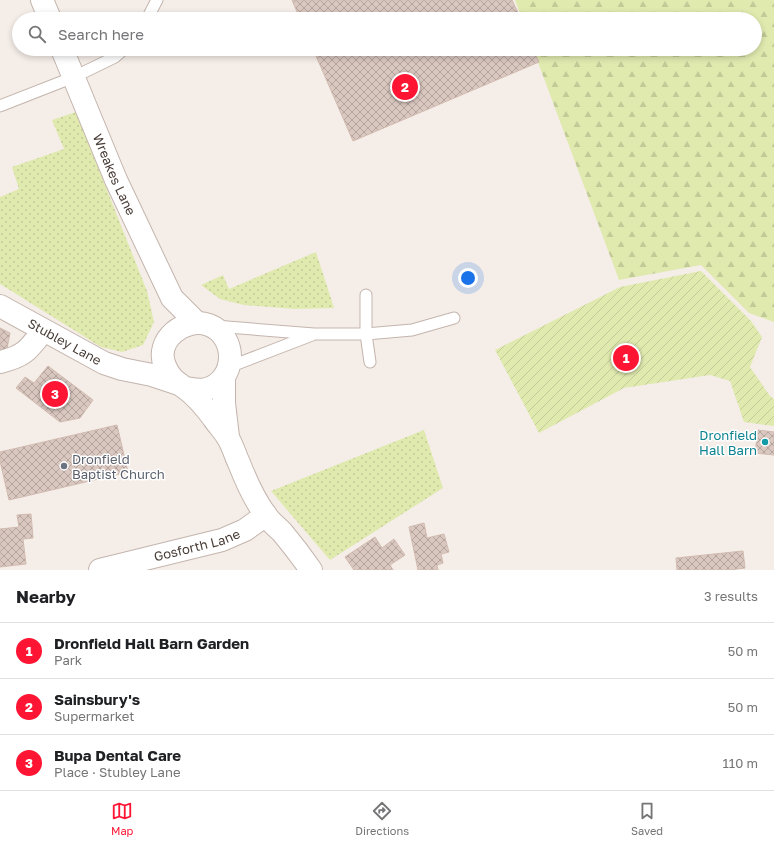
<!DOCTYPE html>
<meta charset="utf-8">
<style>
body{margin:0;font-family:"Golos Text",sans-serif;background:#f6f6f6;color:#202124}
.you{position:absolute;left:468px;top:278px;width:14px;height:14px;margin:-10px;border:3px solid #fff;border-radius:50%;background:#1a73e8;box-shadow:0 0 0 6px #1a73e833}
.badge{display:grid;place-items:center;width:26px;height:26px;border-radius:50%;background:#ff1534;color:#fff;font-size:13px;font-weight:700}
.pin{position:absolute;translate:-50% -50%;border:2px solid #fff;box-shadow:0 1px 4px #0006}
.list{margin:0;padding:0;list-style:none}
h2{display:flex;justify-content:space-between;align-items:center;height:52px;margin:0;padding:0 16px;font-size:17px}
h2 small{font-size:13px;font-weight:400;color:#757577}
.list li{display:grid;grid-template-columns:26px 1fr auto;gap:12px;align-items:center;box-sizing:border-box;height:56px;padding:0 16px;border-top:1px solid #e0e0e0}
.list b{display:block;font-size:15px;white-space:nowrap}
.list p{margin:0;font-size:13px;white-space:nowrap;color:#757577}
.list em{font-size:13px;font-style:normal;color:#757577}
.icon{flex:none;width:22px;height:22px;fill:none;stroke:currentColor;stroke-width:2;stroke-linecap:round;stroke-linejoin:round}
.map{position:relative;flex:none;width:774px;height:570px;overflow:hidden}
.search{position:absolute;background:#fff;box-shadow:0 2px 6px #0003;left:12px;right:12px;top:12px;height:44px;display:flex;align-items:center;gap:10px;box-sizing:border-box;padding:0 14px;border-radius:22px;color:#757577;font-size:15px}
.sheet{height:220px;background:#fff}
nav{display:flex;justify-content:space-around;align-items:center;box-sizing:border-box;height:56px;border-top:1px solid #e0e0e0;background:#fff;font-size:11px;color:#757577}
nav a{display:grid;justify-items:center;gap:2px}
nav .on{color:#ff1534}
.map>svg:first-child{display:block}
.grass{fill:url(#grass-dots)}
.forest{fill:url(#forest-firs)}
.garden{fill:url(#garden-furrows)}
.building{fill:url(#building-cross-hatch);stroke:#d2bbb0}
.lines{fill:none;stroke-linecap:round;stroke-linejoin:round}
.service-casing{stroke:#c4b5ad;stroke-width:13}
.minor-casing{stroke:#c4b5ad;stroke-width:24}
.tertiary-casing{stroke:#c4b5ad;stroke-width:24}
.service{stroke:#fff;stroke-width:11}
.minor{stroke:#fff;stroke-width:22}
.tertiary{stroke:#fff;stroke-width:22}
.culture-dot{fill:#0f9aa8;stroke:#fff;stroke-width:1.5}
.worship-dot{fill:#6b7280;stroke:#fff;stroke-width:1.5}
.labels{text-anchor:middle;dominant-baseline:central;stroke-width:3;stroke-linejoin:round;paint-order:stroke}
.street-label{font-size:13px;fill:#483c36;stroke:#fff}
.culture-label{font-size:13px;fill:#0d838f;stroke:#fff;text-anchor:end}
.worship-label{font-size:13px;fill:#5b616d;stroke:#fff;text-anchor:start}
</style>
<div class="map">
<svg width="774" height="570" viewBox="0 0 774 570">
<defs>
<pattern id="grass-dots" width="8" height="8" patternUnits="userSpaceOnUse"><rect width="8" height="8" fill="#e0eaaf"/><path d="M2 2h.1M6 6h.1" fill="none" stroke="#c2ca97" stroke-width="1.8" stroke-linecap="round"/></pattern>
<pattern id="forest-firs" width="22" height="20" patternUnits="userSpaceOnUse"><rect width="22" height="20" fill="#e0eaaf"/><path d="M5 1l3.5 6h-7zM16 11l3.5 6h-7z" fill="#c2ca97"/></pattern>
<pattern id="garden-furrows" width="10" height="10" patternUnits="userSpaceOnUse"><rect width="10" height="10" fill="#e0eaaf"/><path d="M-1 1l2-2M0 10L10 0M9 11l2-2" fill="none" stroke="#c2ca97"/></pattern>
<pattern id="building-cross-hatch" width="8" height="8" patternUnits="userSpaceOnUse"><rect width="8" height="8" fill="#dac8c0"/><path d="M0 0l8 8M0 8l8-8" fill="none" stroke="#b3a49d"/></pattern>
</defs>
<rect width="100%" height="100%" fill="#f5ede8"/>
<!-- grass -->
<path class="grass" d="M 76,112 L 147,291 L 154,322 L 143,345 L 122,352 L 101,347 L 0,284 L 0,197 L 19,189 L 12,167 L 64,149 L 52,120 Z
M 316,252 L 334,308 L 295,309 L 244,305 L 220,299 L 201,285 L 223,275 L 229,289 Z
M 424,430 L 443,488 L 330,560 L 271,491 Z"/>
<!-- forest -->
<path class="forest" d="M 515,0 L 774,0 L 774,322 L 749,313 L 701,265 L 619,280 L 533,49 L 755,49 L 755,19 L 522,19 Z"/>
<!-- garden -->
<path class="garden" d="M 701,271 L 751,321 L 762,337 L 750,367 L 770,396 L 774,399 L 774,426 L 744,422 L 730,381 L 710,375 L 624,388 L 539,433 L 495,350 L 620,287 Z"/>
<!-- building -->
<path class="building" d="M 292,0 L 512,0 L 521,19 L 300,19 Z
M 313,49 L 533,49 L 539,62 L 353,141 Z
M 0,328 L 10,333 L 6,354 L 0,355 Z
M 48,366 L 93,400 L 80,418 L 60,422 L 16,388 L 25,377 L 34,383 Z
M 117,425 L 128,472 L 9,500 L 0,461 L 0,452 Z
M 758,430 L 774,432 L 774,455 L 755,453 Z
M 31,514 L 33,538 L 23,539 L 26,564 L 0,567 L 0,529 L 19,527 L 17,515 Z
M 424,523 L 427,538 L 444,534 L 449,552 L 441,554 L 443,563 L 437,565 L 438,570 L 418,570 L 409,527 Z
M 375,537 L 382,548 L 394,539 L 405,555 L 390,565 L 393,570 L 354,570 L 345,557 Z
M 743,551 L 745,568 L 729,570 L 677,570 L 676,558 Z"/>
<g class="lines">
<defs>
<path id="service" d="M 147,19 L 157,0
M 0,106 L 74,77 L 115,57 L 124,49
M 366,295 L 366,334 L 370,362
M 215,326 L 314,334 L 366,334 L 412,330 L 454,318
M 229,367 L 312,335"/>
<path id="minor" d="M 0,362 C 25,356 28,350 43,331"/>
<g id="tertiary">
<path d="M 42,0 L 50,19"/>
<path id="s1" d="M 62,49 L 116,180 L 172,298 L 196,322"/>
<path id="s2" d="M 0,306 L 104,363 L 122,369 L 152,375 L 176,383"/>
<path d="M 224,377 L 224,403 L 228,437"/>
<path d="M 185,388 C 192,389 199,391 206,389 C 237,381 238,336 209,325 C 185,316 154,340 165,366 C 170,378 175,381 185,388 C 196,396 206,408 214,419 C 218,425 224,431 228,438 C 233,446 235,455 239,463 C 246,481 254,499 265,514 C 269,521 276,526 282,532 C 292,544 302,557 311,570"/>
<path id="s3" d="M 100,570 L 222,540 L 245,530 L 266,515"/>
</g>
</defs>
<!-- service casing -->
<use href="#service" class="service-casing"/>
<!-- minor casing -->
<use href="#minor" class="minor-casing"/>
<!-- tertiary casing -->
<use href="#tertiary" class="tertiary-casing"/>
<!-- service -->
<use href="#service" class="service"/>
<!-- minor -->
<use href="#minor" class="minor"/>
<!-- tertiary -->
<use href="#tertiary" class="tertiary"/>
</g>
<!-- markers -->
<circle class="culture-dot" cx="765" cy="442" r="4"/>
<circle class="worship-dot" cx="64" cy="466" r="4"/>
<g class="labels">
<!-- street labels -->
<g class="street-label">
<text stroke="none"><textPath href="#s1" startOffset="136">Wreakes Lane</textPath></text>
<text stroke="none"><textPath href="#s2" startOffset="74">Stubley Lane</textPath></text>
<text stroke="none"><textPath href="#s3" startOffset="100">Gosforth Lane</textPath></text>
</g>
<!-- culture labels -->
<g class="culture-label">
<text x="757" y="435">Dronfield<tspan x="757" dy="15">Hall Barn</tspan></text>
</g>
<!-- worship labels -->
<g class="worship-label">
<text x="72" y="459">Dronfield<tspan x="72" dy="15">Baptist Church</tspan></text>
</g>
</g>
</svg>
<div class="you"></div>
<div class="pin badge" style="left:626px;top:358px">1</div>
<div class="pin badge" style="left:405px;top:87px">2</div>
<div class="pin badge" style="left:55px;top:394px">3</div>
<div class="search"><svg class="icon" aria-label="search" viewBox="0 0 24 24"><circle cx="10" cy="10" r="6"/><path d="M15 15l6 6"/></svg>Search here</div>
</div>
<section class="sheet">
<h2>Nearby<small>3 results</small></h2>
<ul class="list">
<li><span class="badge">1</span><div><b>Dronfield Hall Barn Garden</b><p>Park</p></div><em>50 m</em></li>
<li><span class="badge">2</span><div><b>Sainsbury's</b><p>Supermarket</p></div><em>50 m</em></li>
<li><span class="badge">3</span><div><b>Bupa Dental Care</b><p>Place · Stubley Lane</p></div><em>110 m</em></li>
</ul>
</section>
<nav>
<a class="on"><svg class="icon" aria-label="map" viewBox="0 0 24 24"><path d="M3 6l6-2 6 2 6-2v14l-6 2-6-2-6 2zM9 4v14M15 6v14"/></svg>Map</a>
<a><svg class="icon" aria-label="directions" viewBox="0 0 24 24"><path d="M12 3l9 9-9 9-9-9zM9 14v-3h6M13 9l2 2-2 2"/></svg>Directions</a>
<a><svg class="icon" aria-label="saved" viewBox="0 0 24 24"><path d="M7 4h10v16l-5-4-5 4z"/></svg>Saved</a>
</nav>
